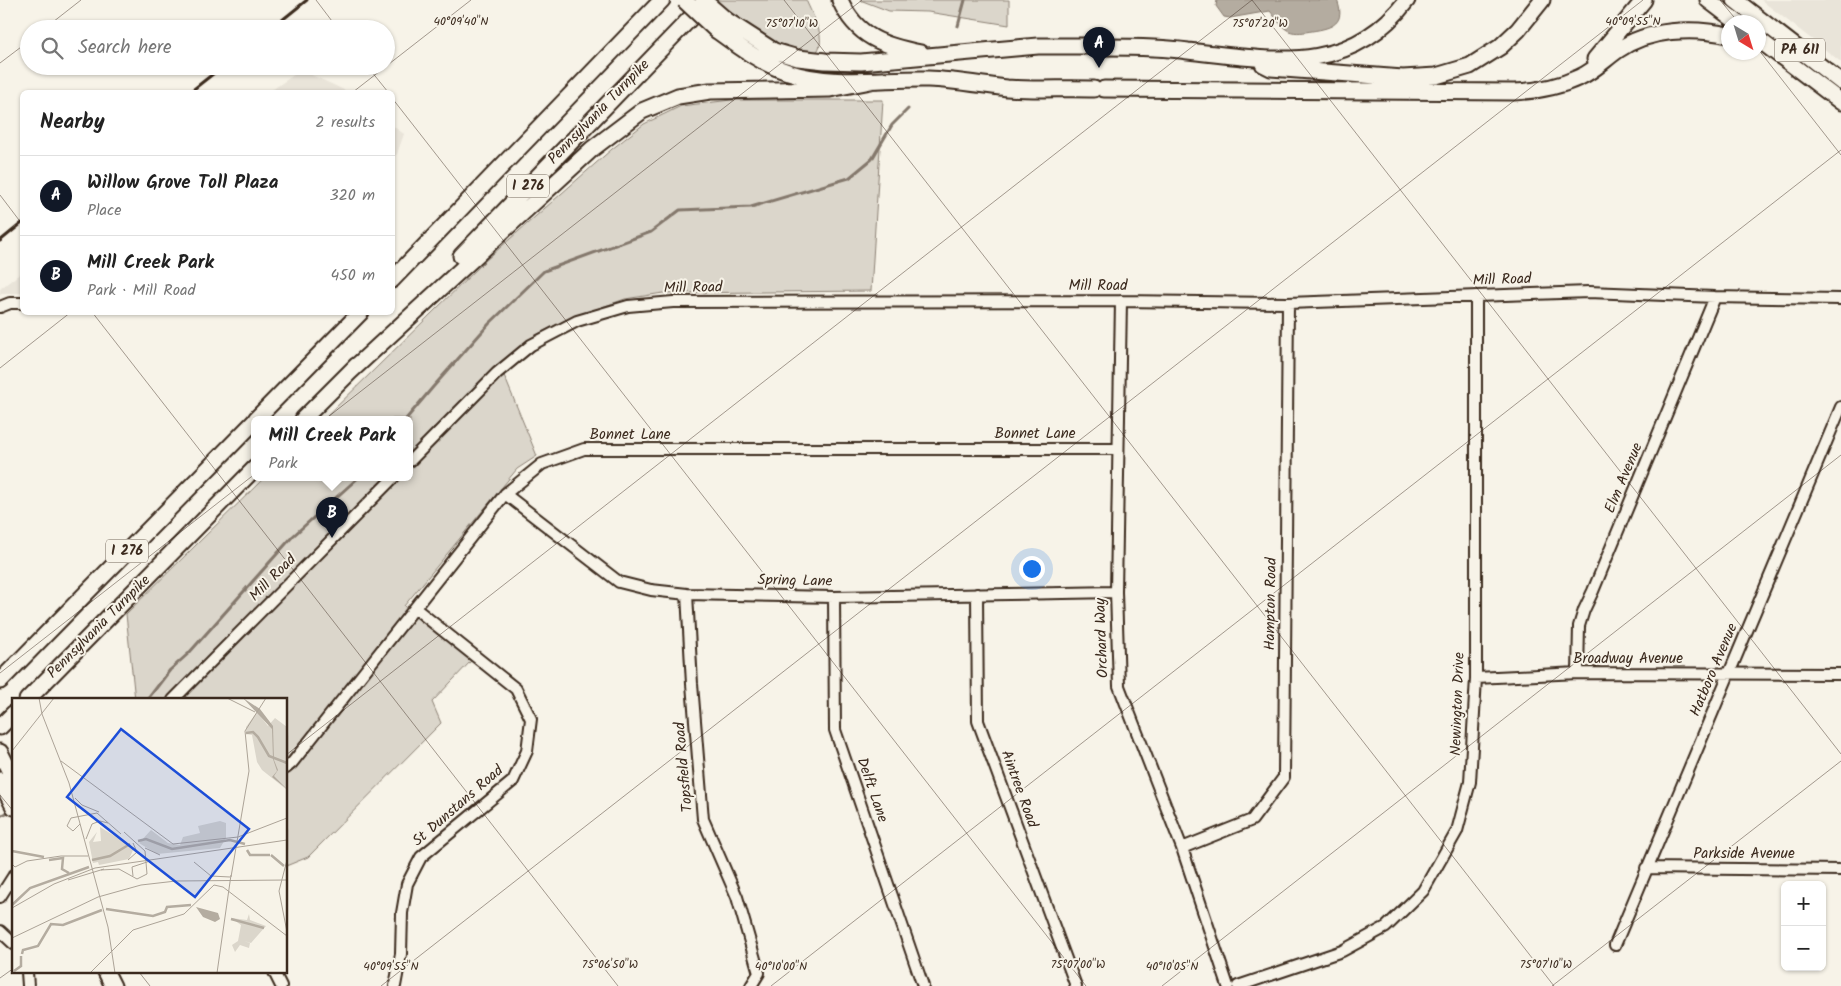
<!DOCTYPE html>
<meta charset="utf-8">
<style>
body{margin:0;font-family:Kalam,sans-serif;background:#f6f6f6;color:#222}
.controls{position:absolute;right:15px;bottom:15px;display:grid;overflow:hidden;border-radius:8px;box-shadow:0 1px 4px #0004}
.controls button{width:45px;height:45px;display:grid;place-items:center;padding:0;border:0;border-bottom:1px solid #e0e0e0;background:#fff;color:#222;font:25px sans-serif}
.compass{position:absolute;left:1721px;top:15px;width:45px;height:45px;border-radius:50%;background:#fff;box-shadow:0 1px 4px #0004;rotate:142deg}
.you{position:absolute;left:1031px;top:568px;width:18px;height:18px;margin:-12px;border:4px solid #fff;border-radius:50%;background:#1a73e8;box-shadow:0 0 0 8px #1a73e833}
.badge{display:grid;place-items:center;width:32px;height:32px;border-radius:50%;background:#111827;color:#fff;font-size:16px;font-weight:700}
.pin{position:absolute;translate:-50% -41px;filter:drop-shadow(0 1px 2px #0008)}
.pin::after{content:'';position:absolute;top:26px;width:18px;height:15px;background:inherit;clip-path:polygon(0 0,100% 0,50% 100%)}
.popup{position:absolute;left:251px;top:416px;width:162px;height:65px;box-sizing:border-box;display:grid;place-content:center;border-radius:8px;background:#fff;filter:drop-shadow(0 1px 4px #0005);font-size:16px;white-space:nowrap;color:#767676}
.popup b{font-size:19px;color:#222}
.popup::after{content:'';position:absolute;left:50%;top:100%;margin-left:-10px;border:10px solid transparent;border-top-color:#fff}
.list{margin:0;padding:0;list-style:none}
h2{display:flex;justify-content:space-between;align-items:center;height:65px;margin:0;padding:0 20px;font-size:21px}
h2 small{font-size:16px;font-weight:400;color:#767676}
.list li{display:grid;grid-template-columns:32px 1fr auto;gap:15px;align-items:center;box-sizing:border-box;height:80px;padding:0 20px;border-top:1px solid #e0e0e0}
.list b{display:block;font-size:19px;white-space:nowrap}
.list p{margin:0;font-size:16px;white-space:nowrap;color:#767676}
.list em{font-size:16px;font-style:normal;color:#767676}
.icon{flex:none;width:28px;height:28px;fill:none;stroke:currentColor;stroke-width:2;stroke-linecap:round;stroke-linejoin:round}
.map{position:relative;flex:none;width:1841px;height:986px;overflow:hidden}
.search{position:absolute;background:#fff;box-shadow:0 1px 4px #0004;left:20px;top:20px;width:375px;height:55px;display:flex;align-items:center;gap:12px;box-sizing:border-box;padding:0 18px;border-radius:28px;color:#767676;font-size:19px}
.panel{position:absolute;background:#fff;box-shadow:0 1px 4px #0004;left:20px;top:90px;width:375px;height:225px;border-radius:8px}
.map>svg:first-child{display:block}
.built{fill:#e9e4d9}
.green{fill:#dbd6cb;stroke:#8b8074}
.water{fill:#b4aca0;stroke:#84786c}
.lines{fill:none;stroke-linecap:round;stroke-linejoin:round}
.stream{stroke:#84786c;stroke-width:3}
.minor-casing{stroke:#3b2a1e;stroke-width:14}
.highway-casing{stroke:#3b2a1e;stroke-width:19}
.minor{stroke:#f7f3e8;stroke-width:10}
.highway{stroke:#f7f3e8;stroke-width:15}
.rail{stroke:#3b2a1e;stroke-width:3}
.highway-bridge-casing{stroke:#3b2a1e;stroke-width:19;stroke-linecap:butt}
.highway-bridge{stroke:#f7f3e8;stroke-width:15}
.ticks{fill:none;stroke:#3b2a1e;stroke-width:1;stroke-opacity:0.45}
.labels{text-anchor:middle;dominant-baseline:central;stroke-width:4;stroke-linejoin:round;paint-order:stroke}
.shield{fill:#f7f3e8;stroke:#73665b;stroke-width:1}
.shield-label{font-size:14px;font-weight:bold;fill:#3b2a1e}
.street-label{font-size:15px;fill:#3b2a1e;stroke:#f7f3e8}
.inset-river{fill:none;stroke:#b4aca0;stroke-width:2.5}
.inset-road{fill:none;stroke:#aca397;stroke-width:1}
.view{fill:#1d4ed8;fill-opacity:0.15;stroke:#1d4ed8;stroke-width:2.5}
.inset-edge{fill:none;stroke:#3b2a1e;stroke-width:2.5}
.ticks-label{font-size:12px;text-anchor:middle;fill:#3b2a1e;stroke:#f7f3e8;stroke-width:4;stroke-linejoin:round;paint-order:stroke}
</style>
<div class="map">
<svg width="1841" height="986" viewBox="0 0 1841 986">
<rect width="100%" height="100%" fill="#f7f3e8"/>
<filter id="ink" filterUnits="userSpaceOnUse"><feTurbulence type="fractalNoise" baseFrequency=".02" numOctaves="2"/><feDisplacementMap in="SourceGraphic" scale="10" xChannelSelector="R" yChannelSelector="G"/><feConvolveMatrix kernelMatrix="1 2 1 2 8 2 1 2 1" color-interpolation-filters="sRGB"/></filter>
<g filter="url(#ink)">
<!-- built -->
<path class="built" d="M 1761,0 L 1841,0 L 1841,62 Z
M 301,70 L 342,89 L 347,92 L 269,92 Z
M 393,126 L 404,134 L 397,154 L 393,158 Z
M 22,272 L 22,293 L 0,294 L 0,289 Z"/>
<!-- green -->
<path class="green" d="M 717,0 L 806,0 C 812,15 829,40 815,54 L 785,49 L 713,4 Z
M 860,0 L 1009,0 L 1009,25 L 928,12 L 889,11 Z
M 731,100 L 883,100 L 871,291 L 663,293 L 625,299 L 568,319 L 538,334 L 499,363 L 537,456 L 517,469 L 404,606 L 471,661 L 432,702 L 441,723 L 308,857 L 286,866 L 286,700 L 135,700 L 126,614 L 265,477 L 410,477 L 410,419 L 324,419 L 485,261 L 612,149 L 644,124 L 681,106 Z"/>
<!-- water -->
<path class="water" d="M 1217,0 L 1337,0 C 1346,23 1333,28 1312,31 C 1305,32 1296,34 1289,31 C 1281,27 1276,18 1270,11 L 1230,18 L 1224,17 L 1216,6 Z"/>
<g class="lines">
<!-- stream -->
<path class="stream" d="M 958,26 L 965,0
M 406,419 L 433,387 L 489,324 L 544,271 L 651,232 L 680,210 L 751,207 L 849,178 L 872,159 L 892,125 L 908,109
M 147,700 L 170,670 L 189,653 L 293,536 L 359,477
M 0,816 L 11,811"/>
<defs>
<path id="minor" d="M 1121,301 L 1116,592 L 1119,686 L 1182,848 L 1228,986
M 0,307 L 10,303 L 22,303
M 410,461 L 497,373 L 531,345 L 577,321 L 628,306 L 673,302 L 1121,301 L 1288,303 L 1589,292 L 1715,297 L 1841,299
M 505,494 L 619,582 L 651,590 L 687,594 L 834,597 L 1116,592
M 687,594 L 692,684 L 703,819 L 737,897 L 759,973 L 751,986
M 977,594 L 978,721 L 1076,986
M 834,597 L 835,730 L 923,986
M 1578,673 L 1579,626 L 1584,610 L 1593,591 L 1715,297
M 1476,678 L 1578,673 L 1841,674
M 173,700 L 394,477
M 286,768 L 292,763 L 505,494 L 542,464 L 584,449 L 1118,449
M 1182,848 L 1252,820 L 1284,777 L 1288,303
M 1646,868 L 1841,870
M 0,897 L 14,875
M 0,931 L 14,944
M 1615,945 L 1841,407
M 27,972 L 28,986
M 274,972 L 281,986
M 395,986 L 401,954 L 402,913 L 407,884 L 421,857 L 513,781 L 527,751 L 531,719 L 516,689 L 416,609
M 1238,986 L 1342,951 L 1386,927 L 1423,891 L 1457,831 L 1470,782 L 1476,678 L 1476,296"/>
<path id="highway" d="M 840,0 C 856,37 884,46 921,53
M 1708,0 L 1737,22
M 1735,0 L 1841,82
M 726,20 L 774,51 L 798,58 L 825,61 L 861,62 L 1038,46 L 1094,46
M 716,30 C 738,46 762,64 788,72 C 833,87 882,78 928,79 C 954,80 981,85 1007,88 C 1036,90 1065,88 1094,89
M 1758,39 L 1841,102
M 1105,47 C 1132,47 1160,47 1188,51 C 1272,60 1349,77 1407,0
M 1595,59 L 1644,0
M 1263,64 L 1271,68 L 1403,78 L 1436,76 L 1470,66 L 1500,47 L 1518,30 L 1542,0
M 1104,89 L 1514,92 C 1537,91 1559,87 1580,77 C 1594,71 1605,59 1618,50 C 1649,29 1692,27 1728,35
M 461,256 L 705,3
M 392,280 L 662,0
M 350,372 L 592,149 L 642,111 L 678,96 L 710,91 L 830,89 L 871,81
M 256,419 L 361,312
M 303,419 L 357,365
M 0,681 L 255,421
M 27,700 L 255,468
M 0,727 L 14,713
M 0,752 L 14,780
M 0,780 L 14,807
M 106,972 L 113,986"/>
</defs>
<!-- minor casing -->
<use href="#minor" class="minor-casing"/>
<!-- highway casing -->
<use href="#highway" class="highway-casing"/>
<!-- minor -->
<use href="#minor" class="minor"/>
<!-- highway -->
<use href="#highway" class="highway"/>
<!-- rail -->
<path class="rail" d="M 271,29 L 307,0
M 190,92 L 223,66
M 0,241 L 22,223"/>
<defs>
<path id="highway-bridge" d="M 684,0 L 716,30
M 703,0 L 726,20"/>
</defs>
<!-- highway-bridge casing -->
<use href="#highway-bridge" class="highway-bridge-casing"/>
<!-- highway-bridge -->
<use href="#highway-bridge" class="highway-bridge"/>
</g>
</g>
<!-- ticks -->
<path class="ticks" d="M 316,0 L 338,29M 784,0 L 1554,986M 1252,0 L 1841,754M 1720,0 L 1738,22M 44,29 L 81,0M 1758,49 L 1841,155M 0,63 L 29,41M 367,66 L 388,92M 353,92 L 471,0M 392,98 L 1086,986M 0,195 L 22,224M 92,312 L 618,986M 0,368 L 71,312M 0,673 L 862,0M 286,755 L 1252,0M 0,795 L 14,812M 139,972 L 150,986M 0,978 L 14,968M 381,986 L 1643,0M 771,986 L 1841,150M 1162,986 L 1841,455M 1552,986 L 1841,761"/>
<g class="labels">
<!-- shield labels -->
<g class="shield">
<rect x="1775" y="38.5" width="50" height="23" rx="4"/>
<rect x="507" y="174.5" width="42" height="23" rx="4"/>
<rect x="106" y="539.5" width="42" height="23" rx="4"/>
</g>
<g class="shield-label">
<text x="1800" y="50">PA 611</text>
<text x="528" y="186">I 276</text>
<text x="127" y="551">I 276</text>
</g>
<!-- street labels -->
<g class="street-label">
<text transform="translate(599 112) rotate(-46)">Pennsylvania Turnpike</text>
<text transform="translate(1502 280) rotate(-2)">Mill Road</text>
<text x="1098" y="286">Mill Road</text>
<text transform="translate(693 288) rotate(-1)">Mill Road</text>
<text x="1035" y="434">Bonnet Lane</text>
<text x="630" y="435">Bonnet Lane</text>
<text transform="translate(1624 478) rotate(-67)">Elm Avenue</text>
<text transform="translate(273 578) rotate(-45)">Mill Road</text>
<text transform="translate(795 581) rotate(1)">Spring Lane</text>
<text transform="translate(1271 604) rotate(-89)">Hampton Road</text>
<text transform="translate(99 627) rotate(-45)">Pennsylvania Turnpike</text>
<text transform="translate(1102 638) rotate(-92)">Orchard Way</text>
<text x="1628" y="659">Broadway Avenue</text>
<text transform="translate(1714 670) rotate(-67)">Hatboro Avenue</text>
<text transform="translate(1458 704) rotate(-88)">Newington Drive</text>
<text transform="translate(684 767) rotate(-95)">Topsfield Road</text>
<text transform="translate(1019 789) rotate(70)">Aintree Road</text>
<text transform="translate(872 790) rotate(71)">Delft Lane</text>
<text transform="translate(458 806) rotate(-41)">St Dunstans Road</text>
<text x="1744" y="854">Parkside Avenue</text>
</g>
</g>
<!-- overview -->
<g transform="translate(12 698)">
<rect width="275" height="275" fill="#f7f3e8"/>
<path d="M 245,14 L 256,28 L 263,20 L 275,29 L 275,92 L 250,72 L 245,64 L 240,37 L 234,36 L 234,29 ZM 208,123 L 214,125 L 214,140 L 208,150 L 145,156 L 127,145 L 139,132 L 156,145 L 168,147 L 171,139 L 188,135 L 186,128 ZM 88,129 L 122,150 L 117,161 L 87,167 L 86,164 L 81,165 L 77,144 L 85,134 L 81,144 L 89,143 ZM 237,216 L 238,222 L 254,228 L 239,245 L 232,243 L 238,245 L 237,250 L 228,247 L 223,254 L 220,247 L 226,243 L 229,227 L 219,220 L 235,222 Z" fill="#dbd6cb"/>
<path d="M 231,0 L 248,11 L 261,28 L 262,62 L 266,72 L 262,78 L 275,91 L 260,79 L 265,73 L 261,61 L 260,31 ZM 184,209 L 206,215 L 208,221 L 203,224 L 191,219 Z" fill="#b4aca0"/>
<path class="inset-river" d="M 234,35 L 241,34 L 246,39 L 257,58 L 275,65M 126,143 L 134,141 L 160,151 L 218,142 L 233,146M 235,152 L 238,157 L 258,157M 0,153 L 32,159M 259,157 L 272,168M 37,162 L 51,160 L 50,171 L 57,175M 80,162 L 98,158 L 118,146M 0,207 L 18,190 L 77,169M 94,211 L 141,218 L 153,214 L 155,209 L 179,207M 219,221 L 252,230M 10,256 L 11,252 L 26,248 L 39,226 L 51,227 L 90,212M 2,273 L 9,268 L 9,258"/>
<path class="inset-road" d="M 27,0 L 30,16 L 57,85 L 96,229 L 103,275M 215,0 L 243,14M 0,53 L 42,0M 49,63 L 161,146 L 226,139 L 275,120M 63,100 L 70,107 L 87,114M 68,126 L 61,133 L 55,128 L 59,120 L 85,115 L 109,136M 74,141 L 80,126 L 88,123 L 96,125M 133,150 L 148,157M 116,162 L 125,154 L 121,145M 275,162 L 267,193 L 275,234M 182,164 L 199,178 L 218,179M 0,166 L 3,169 L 15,163 L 49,158 L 76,158M 89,172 L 107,171 L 125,181 L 135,176 L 133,153 L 112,134M 121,178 L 120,169 L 138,163M 219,179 L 237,73 L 233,33 L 254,0M 56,182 L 92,171M 0,210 L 42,186 L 83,170 L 275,142M 0,240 L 86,199 L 129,187 L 164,183 L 275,182M 78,275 L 121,232 L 172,216 L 202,187 L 211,189 L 275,238M 205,275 L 219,177"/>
<path class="view" d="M 109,31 L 237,131 L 183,199 L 55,99 Z"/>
<rect width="275" height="275" class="inset-edge"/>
</g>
<g class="ticks-label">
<text x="461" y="25">40°09'40"N</text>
<text x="1633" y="25">40°09'55"N</text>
<text x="792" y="27">75°07'10"W</text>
<text x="1260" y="27">75°07'20"W</text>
<text x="610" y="968">75°06'50"W</text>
<text x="1078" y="968">75°07'00"W</text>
<text x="1546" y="968">75°07'10"W</text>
<text x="391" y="970">40°09'55"N</text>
<text x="781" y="970">40°10'00"N</text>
<text x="1172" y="970">40°10'05"N</text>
</g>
</svg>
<div class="controls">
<button>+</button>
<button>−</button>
</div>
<svg class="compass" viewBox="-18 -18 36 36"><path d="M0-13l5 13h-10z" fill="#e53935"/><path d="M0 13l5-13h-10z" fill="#767676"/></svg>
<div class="you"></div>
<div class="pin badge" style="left:1099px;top:68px">A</div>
<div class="pin badge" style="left:332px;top:538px">B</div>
<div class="popup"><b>Mill Creek Park</b>Park</div>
<div class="search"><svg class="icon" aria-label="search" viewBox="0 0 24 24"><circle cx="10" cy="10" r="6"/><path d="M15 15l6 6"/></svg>Search here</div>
<section class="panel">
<h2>Nearby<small>2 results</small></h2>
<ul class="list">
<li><span class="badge">A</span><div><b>Willow Grove Toll Plaza</b><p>Place</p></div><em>320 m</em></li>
<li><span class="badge">B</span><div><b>Mill Creek Park</b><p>Park · Mill Road</p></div><em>450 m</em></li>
</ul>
</section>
</div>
